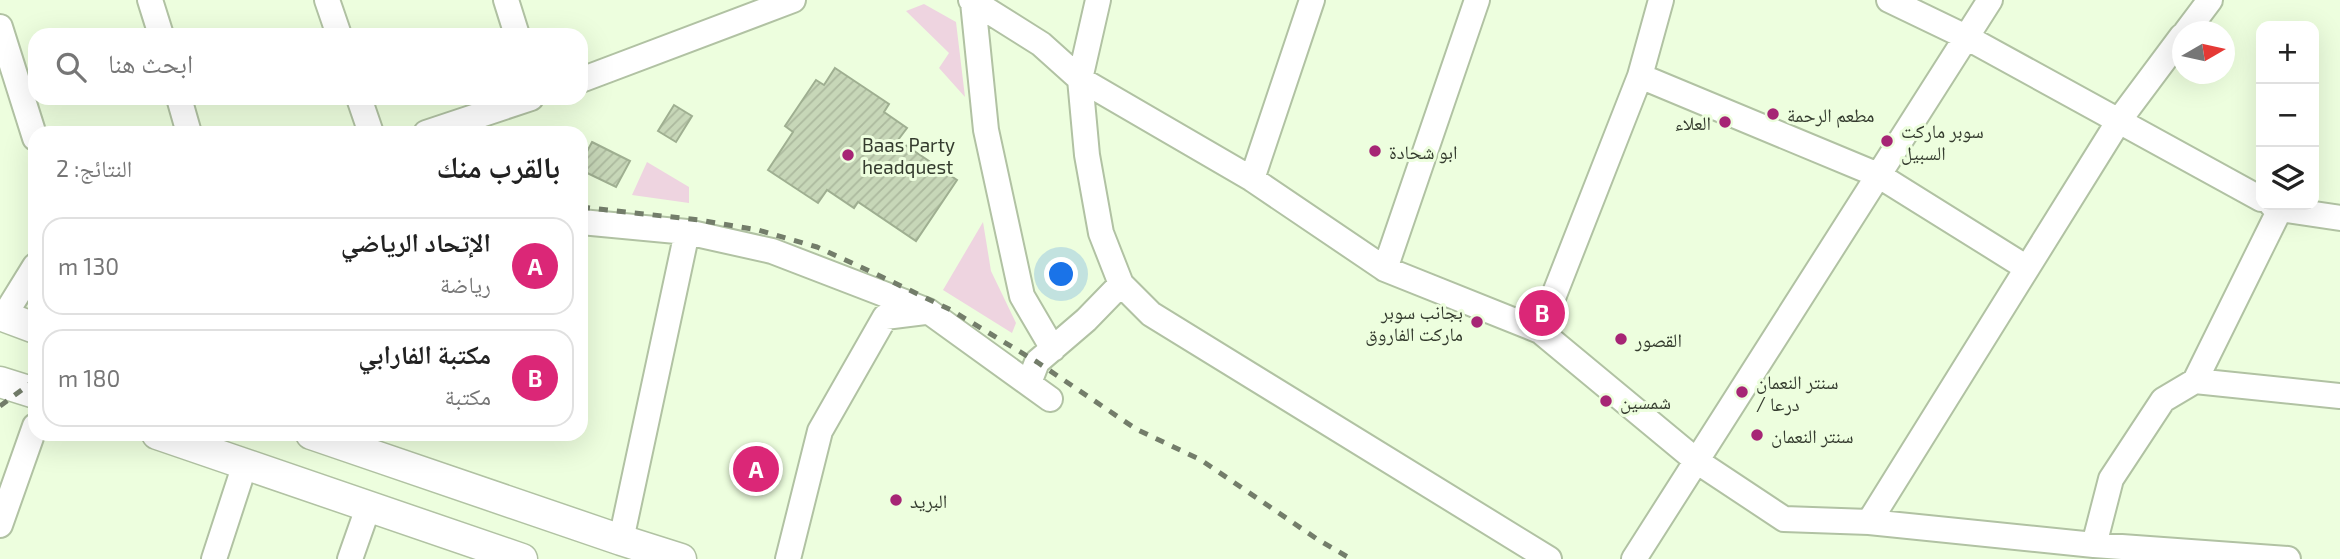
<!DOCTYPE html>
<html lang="ar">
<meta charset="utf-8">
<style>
body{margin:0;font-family:"Exo 2","Noto Naskh Arabic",sans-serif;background:#f2f2f2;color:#222;direction:rtl}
.controls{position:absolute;right:21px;top:21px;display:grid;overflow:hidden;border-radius:14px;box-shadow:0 7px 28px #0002}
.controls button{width:63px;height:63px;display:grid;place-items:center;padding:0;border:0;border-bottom:2px solid #e0e0e0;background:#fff;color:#222;font:35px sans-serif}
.compass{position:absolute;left:2172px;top:21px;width:63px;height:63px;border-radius:50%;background:#fff;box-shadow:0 7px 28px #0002;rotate:81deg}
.you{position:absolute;left:1062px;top:275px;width:24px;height:24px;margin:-18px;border:5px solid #fff;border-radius:50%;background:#1a73e8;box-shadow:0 0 0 10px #1a73e833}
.badge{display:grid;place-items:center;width:46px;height:46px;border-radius:50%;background:#db2777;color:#fff;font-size:23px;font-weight:700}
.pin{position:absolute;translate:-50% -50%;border:4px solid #fff;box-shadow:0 2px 7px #0006}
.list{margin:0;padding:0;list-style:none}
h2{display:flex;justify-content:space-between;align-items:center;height:91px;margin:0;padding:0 28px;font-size:30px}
h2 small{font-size:23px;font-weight:400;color:#767676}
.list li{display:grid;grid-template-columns:46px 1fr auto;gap:21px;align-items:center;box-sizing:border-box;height:98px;margin:0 14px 14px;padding:0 14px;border:2px solid #e0e0e0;border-radius:21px}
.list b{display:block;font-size:26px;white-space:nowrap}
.list p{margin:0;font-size:23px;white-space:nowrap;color:#767676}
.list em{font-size:23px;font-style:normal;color:#767676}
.icon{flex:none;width:38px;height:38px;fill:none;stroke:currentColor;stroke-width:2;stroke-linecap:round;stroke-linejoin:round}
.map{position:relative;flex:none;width:2340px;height:559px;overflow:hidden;direction:ltr}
.search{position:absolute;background:#fff;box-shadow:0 7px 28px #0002;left:28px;top:28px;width:560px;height:77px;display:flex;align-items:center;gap:18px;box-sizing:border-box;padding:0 24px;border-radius:21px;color:#767676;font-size:26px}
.panel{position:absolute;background:#fff;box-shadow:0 7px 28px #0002;left:28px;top:126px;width:560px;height:315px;border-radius:21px;direction:rtl}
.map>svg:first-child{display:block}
.green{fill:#eed4e0}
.building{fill:url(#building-hatch);stroke:#9faf91;stroke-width:2}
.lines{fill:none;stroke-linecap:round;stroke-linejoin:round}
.minor-casing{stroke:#b1c2a3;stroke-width:28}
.major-casing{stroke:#b1c2a3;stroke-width:33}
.minor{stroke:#fff;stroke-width:24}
.major{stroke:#fff;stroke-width:30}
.rail{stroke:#737d6a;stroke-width:5;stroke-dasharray:9 9;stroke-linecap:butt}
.poi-dot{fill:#a62575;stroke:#edfede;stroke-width:2.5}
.labels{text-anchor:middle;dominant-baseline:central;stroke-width:6;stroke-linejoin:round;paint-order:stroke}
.poi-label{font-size:19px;fill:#343b2e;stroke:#edfede;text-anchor:start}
</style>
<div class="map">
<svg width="2340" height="559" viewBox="0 0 2340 559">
<defs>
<pattern id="building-hatch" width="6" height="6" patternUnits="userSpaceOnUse" patternTransform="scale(1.75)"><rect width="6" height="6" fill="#c7d7b8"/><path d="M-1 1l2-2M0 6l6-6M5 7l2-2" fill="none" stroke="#acb99e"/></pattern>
</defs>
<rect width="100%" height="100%" fill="#edfede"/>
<!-- green -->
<path class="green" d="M 924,4 L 956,22 L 965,97 L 939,68 L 949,53 L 906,11 Z
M 647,162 L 689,187 L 689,203 L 632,195 Z
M 983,222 L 991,271 L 1016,323 L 1012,333 L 943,290 Z"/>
<!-- building -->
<path class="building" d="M 835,68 L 889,104 L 884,112 L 907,128 L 898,140 L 957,180 L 916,241 L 858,202 L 854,208 L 827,190 L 818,203 L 768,170 L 793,132 L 785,126 L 816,80 L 824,85 Z
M 674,105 L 692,116 L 676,142 L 658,131 Z
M 592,142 L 630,161 L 616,187 L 581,170 L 581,163 Z"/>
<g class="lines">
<defs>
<path id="minor" d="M 150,0 L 161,35
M 327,0 L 339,35
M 506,0 L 517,35
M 971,0 L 1041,44 L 1080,79 L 1252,179 L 1385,269 L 1540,331 L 1698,462 L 1784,519 L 1869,522 L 2094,545 L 2288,559
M 1098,0 L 1080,79 L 1087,155 L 1101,233 L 1121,284 L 1151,314 L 1549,559
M 1889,0 L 1966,37 L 2261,199
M 973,2 L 986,130 L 1022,296 L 1053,349
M 0,27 L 35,138
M 2186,32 L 2210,0
M 1640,76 L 1878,175 L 2027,268
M 581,80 L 793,0
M 179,98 L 189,133
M 359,98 L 371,133
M 426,133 L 531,98
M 1252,179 L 1312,0
M 2272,205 L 2280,209 L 2340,218
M 581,222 L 687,232 L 772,251 L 928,311 L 1050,399
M 1385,269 L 1477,0
M 4,316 L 35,266
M 1540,331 L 1640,76 L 1661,0
M 2195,381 L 2340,396
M 1029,383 L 1037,362 L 1086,320 L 1121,284
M 1869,522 L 2120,119 L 2182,36
M 0,525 L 35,426
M 621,540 L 687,232
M 2094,545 L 2111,479 L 2163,400 L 2195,381 L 2280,209
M 214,559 L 245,464
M 350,559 L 369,505
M 788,559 L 820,431 L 885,317 L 925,312
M 1634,559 L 1990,0"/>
<path id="major" d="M 0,315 L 35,328
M 0,382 L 35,393
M 157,434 L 522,559
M 311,434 L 621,540 L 681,559"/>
</defs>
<!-- minor casing -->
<use href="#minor" class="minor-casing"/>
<!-- major casing -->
<use href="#major" class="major-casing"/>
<!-- minor -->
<use href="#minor" class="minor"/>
<!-- major -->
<use href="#major" class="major"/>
<!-- rail -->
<path class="rail" d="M 581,207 L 699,220 L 758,230 L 817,247 L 878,275 L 951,310 L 1037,362 L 1136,429 L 1201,460 L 1317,539 L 1351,559
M 0,406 L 35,380"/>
</g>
<!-- markers -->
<g class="poi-dot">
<circle cx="1773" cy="114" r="7"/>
<circle cx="1725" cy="122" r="7"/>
<circle cx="1887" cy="141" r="7"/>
<circle cx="1375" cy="151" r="7"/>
<circle cx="848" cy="155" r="7"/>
<circle cx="1477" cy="322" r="7"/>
<circle cx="1621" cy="339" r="7"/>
<circle cx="1742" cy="392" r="7"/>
<circle cx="1606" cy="401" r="7"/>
<circle cx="1757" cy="435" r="7"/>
<circle cx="896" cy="500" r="7"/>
</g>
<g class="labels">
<!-- poi labels -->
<g class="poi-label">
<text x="1787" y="114">مطعم الرحمة</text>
<text x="1711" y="122" text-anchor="end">العلاء</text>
<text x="1901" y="130">سوبر ماركت<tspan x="1901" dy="22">السبيل</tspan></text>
<text x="862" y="144">Baas Party<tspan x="862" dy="22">headquest</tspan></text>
<text x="1389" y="151">ابو شحادة</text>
<text x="1463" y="311" text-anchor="end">بجانب سوبر<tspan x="1463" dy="22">ماركت الفاروق</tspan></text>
<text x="1635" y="339">القصور</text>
<text x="1756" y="381">سنتر النعمان<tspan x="1756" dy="22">/ درعا</tspan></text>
<text x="1620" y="401">شمسين</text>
<text x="1771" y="435">سنتر النعمان</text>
<text x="910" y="500">البريد</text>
</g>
</g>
</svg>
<div class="controls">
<button>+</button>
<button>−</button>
<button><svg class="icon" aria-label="layers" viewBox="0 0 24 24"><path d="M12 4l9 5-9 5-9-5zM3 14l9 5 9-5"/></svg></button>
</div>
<svg class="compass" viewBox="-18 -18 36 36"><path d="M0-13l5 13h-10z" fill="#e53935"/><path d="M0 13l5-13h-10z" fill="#767676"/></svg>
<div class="you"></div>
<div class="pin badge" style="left:756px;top:469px">A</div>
<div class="pin badge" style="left:1542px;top:313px">B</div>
<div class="search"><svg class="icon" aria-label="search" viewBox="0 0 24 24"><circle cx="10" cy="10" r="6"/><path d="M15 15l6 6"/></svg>ابحث هنا</div>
<section class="panel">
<h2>بالقرب منك<small>النتائج: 2</small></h2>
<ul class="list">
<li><span class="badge">A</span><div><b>الإتحاد الرياضي</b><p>رياضة</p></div><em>130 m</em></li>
<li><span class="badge">B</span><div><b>مكتبة الفارابي</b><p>مكتبة</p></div><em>180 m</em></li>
</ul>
</section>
</div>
